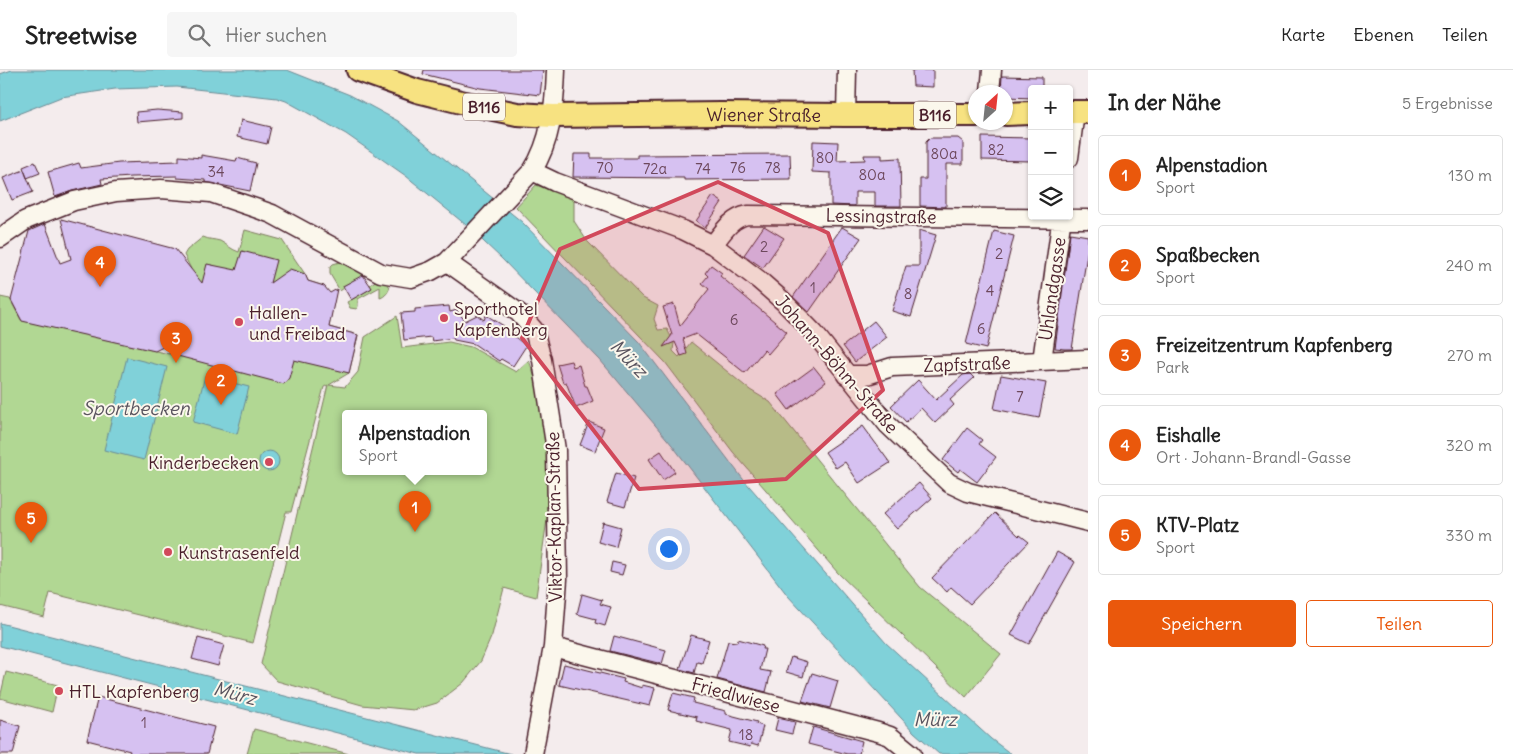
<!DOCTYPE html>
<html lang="de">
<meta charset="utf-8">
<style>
body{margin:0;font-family:Delius,sans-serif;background:#f6f6f6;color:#222}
.controls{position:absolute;right:15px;top:15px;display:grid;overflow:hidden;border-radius:5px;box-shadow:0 1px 4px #0004}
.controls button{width:45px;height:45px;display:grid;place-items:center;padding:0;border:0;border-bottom:1px solid #e0e0e0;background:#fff;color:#222;font:25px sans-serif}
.compass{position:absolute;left:968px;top:15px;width:45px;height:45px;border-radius:50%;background:#fff;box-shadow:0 1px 4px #0004;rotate:27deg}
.you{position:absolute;left:668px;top:478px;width:18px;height:18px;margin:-12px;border:4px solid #fff;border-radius:50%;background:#1a73e8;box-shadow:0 0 0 8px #1a73e833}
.badge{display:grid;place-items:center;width:32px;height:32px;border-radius:50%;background:#ea580c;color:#fff;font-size:16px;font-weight:700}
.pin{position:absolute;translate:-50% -41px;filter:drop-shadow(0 1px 2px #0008)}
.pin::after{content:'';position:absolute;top:26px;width:18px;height:15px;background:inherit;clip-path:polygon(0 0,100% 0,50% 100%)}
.popup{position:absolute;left:342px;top:340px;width:145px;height:65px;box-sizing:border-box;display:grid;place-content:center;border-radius:5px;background:#fff;filter:drop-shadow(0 1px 4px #0005);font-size:16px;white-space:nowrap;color:#767676}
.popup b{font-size:19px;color:#222}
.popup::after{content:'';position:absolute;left:50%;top:100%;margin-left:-10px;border:10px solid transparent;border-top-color:#fff}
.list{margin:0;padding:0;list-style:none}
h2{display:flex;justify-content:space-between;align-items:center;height:65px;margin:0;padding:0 20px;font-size:21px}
h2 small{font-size:16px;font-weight:400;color:#767676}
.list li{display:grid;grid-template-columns:32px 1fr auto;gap:15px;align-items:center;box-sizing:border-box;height:80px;margin:0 10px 10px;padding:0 10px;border:1px solid #e0e0e0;border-radius:5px}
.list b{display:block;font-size:19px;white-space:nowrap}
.list p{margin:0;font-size:16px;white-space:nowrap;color:#767676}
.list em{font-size:16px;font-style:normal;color:#767676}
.actions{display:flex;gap:10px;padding:15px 20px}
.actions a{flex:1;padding:11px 0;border:1px solid #ea580c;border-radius:5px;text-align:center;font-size:18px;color:#ea580c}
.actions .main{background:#ea580c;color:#fff}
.icon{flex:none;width:28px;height:28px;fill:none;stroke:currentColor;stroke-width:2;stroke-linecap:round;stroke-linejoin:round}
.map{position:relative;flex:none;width:1088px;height:684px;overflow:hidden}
header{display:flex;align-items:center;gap:30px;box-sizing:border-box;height:70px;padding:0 25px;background:#fff;border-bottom:1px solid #e0e0e0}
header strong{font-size:24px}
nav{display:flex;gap:28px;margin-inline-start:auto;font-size:18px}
.search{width:350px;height:45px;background:#f6f6f6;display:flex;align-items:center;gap:12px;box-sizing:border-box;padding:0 18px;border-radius:5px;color:#767676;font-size:19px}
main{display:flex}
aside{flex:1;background:#fff}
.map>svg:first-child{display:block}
.green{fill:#b1d793;stroke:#7e7b5f;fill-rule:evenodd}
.water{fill:#80d1d9;stroke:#6a8a93}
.building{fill:#d6c1f1;stroke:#4a1f2b}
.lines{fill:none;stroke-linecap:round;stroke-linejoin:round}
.minor-casing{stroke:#4a1f2b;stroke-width:21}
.major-casing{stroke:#4a1f2b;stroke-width:26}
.minor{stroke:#fbf7ec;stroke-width:18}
.major{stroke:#f7e281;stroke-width:22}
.marked{fill:#d1495b;fill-opacity:0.2;stroke:#d1495b;stroke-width:4;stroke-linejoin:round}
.poi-dot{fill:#d1495b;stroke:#fbf7ec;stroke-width:2}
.labels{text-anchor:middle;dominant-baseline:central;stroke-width:4;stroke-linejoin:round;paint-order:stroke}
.number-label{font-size:15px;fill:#6d485c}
.shield{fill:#fbf7ec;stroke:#7f6065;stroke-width:1}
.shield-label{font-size:16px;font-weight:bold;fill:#4a1f2b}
.street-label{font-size:18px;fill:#4a1f2b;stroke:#fbf7ec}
.poi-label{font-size:18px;fill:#4a1f2b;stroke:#fbf7ec;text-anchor:start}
.water-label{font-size:19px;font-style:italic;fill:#5a545f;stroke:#fbf7ec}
</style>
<header>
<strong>Streetwise</strong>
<div class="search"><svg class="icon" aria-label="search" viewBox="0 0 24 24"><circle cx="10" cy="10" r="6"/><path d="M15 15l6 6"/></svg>Hier suchen</div>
<nav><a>Karte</a><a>Ebenen</a><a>Teilen</a></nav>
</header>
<main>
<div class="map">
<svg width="1088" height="684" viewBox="0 0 1088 684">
<rect width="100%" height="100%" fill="#f4eced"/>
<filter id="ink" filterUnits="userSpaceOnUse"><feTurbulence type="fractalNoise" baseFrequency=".02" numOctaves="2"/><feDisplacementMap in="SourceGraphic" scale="10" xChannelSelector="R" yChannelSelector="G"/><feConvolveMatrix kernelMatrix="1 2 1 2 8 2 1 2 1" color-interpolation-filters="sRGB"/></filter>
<g filter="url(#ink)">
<!-- green -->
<path class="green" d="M 536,115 L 574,128 L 574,151 L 587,171 L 643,228 L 658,236 L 654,249 L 658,260 L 667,259 L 674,273 L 673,281 L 679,287 L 691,272 L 750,320 L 770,332 L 920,517 L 1001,584 L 966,627 L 838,503 L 733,382 L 665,292 L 516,137 Z
M 245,160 L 282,170 L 305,204 L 308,211 L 324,216 L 334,230 L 329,257 L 358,265 L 349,303 L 329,315 L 345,317 L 358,302 L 365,267 L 397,246 L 402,278 L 449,272 L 471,277 L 516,302 L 529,290 L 535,308 L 544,360 L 551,421 L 536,527 L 504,518 L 492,565 L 481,591 L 463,613 L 437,633 L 414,640 L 362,635 L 277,611 L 261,594 L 328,315 L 324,317 L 291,442 L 286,442 L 253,573 L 50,523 L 44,547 L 0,536 L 0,227 L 10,229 L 21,250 L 169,284 L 191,199 L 184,185 L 187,180 L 203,167 C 210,170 213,169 220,171 C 226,174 232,180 239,182 ZM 346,343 L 484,343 L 484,401 L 346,401 Z
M 343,191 L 369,203 L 343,216 L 344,218 L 340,221 L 330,204 L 330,197 L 333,194 Z
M 379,208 L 386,212 L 390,217 C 388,222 386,226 380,228 L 380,217 L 358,229 L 358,236 L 357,239 L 350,238 L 347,232 L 372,218 L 370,215 Z
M 6,602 L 58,615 L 52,642 L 0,628 Z
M 254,659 L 349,684 L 247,684 Z"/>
<!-- water -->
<path class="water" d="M 12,0 L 287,0 L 350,25 L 398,51 L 522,152 L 639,272 L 743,409 L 886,573 L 991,669 L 1011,684 L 939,684 L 914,662 L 788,526 L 672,375 L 600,290 L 502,189 L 466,155 L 406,106 L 346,64 L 286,31 L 277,28 L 177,17 L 115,19 L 61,27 L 0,51 L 0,4 Z
M 127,287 L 167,297 L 144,390 L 104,380 Z
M 205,306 L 249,317 L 237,364 L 193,352 Z
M259 391a10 10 0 1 1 20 0a10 10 0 1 1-20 0Z
M 0,553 L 511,684 L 419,684 L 0,576 Z"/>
<!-- building -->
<path class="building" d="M 424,0 L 543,0 L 540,25 L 480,18 L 423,4 Z
M 912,0 L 933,0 L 933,17 L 913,16 Z
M 1002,6 L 1042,7 L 1042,19 L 1032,19 L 1032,28 L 1006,27 L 1006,22 L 1001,22 Z
M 157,40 L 183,42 L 183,48 L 137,52 L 136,42 Z
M 241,50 L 271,57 L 267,74 L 237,67 Z
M 982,67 L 1032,68 L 1032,91 L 982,90 Z
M 930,68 L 958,68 L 963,72 L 963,94 L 946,94 L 946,137 L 920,136 L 920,109 L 926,109 L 926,72 Z
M 813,71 L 838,72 L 837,91 L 865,90 L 864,85 L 882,85 L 882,89 L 900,88 L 901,136 L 875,136 L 875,122 L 855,122 L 855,136 L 831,135 L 831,103 L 812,102 Z
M 574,84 L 591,84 L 591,88 L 637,88 L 637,85 L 790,84 L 791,109 L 684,110 L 684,108 L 573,107 Z
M 201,85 L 236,91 L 237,88 L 256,93 L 250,121 L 205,112 L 205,110 L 177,108 L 177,106 L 131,107 L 101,109 L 102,114 L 72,121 L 55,127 L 48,102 L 79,93 L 81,98 L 119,93 L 179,91 L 179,86 L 201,88 Z
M 35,92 L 40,103 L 27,108 L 23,97 Z
M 24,100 L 33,122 L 12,130 L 3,108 Z
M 713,126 L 722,132 L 705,158 L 696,151 Z
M 61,149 L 175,179 L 202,213 L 207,194 L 236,200 L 242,181 L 276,190 L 270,213 L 290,199 L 305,204 L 308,211 L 324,216 L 330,223 L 337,219 L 329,257 L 358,265 L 349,303 L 294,290 L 289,308 L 284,314 L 170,284 L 173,272 L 155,281 L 22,251 L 11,230 L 29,161 L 45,154 L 60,193 L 71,189 Z
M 764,156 L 784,168 L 763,198 L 744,185 Z
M 842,157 L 861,168 L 809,242 L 793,227 Z
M 919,160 L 936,165 L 911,247 L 892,241 L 906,196 L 919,196 Z
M 994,161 L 1014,166 L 986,279 L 966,274 Z
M 1070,163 L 1088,166 L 1088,178 L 1072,279 L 1064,279 L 1055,278 Z
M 711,195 L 722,203 L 720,206 L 787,262 L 768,284 L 764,280 L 745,303 L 696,264 L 683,269 L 687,284 L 681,286 L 675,272 L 663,277 L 672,265 L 663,237 L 674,234 L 680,256 L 709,219 L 702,213 L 708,206 L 705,203 Z
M 363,205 L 372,218 L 351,230 L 343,216 Z
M 449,236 L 450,242 L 457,240 L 465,251 L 477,245 L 484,250 L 486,245 L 517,264 L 515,267 L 526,276 L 513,296 L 501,289 L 499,291 L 474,274 L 454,270 L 453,268 L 432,271 L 431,267 L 404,270 L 401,243 L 415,242 L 415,239 Z
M 874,251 L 887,267 L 855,292 L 843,276 Z
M 571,291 L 573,297 L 579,295 L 585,316 L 587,316 L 593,331 L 576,338 L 566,312 L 563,313 L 557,294 Z
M 814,297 L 826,312 L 789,340 L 777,324 Z
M 970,304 L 974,308 L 950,330 L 954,335 L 935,353 L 921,338 L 906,352 L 891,336 L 918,310 L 936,330 L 963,305 Z
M 1001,305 L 1046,313 L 1039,348 L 994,339 Z
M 589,352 L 604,358 L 595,381 L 580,375 Z
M 863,356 L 890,393 L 859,413 L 845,392 L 836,398 L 825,382 Z
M 967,358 L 982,370 L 979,374 L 996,387 L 977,412 L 960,399 L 958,402 L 943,390 Z
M 661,381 L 675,402 L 663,410 L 649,389 Z
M 616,403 L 634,408 L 625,437 L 607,432 Z
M 919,413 L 932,428 L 897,459 L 883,444 Z
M 995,443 L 1019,466 L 1020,465 L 1029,472 L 970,534 L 951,517 L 947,522 L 932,508 Z
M 603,452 L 621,457 L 616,477 L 598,472 Z
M 1057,482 L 1075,492 L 1029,574 L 1011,565 Z
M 612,492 L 625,495 L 622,505 L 610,502 Z
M 582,524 L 602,530 L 600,534 L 611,537 L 605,556 L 595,553 L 596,549 L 577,544 Z
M 691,565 L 709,570 L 702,593 L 697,592 L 694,603 L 680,599 Z
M 614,566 L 666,580 L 662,594 L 610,581 Z
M 198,568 L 224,575 L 218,596 L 192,589 Z
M 738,569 L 763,576 L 762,579 L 765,579 L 760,600 L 771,602 L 766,622 L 717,609 L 728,571 L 737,572 Z
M 791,587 L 807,592 L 803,607 L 786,602 Z
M 564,594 L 624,609 L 623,612 L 642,618 L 642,615 L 655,618 L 650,636 L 559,615 Z
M 812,603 L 838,611 L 830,638 L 802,631 Z
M 673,623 L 694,628 L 693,633 L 726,641 L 726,644 L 757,652 L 756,654 L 763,656 L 758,676 L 751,674 L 750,677 L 729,672 L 732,660 L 696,651 L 697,647 L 668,640 Z
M 98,627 L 214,657 L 207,684 L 129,684 L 130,681 L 87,670 Z
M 778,648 L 795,652 L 792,664 L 775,660 Z
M 0,650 L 20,656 L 13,684 L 0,684 Z
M 813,657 L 862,671 L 859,684 L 847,684 L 808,674 Z"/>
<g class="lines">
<defs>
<path id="minor" d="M 990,22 L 992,0
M 846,45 L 847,0
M 1069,88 L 1075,42
M 532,101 L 555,112 L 683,160 L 713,175 L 759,210 L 783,231 L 814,263 L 888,355 L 949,413 L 968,422 L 1088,452
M 0,168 L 26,150 L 74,131 L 116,122 L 161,119 L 211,123 L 258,139 L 272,144 L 381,203 L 411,208 L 431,201 L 447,192 L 532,101 C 551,72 555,34 556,0
M 713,175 C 723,162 731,148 748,145 L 1088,149
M 447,192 L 519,243 L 534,260 L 542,290 L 556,380 L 558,509 L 553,577 L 533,684
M 1042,291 L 1062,146
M 846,305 L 867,305 L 892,297 L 1088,289
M 553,577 L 878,662 L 890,666 L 912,684"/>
<g id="major">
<path id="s1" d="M 358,0 L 417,21 L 465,33 L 517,44 L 553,46 L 721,44 L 846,45 L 976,45"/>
<path d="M 1069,42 L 1088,42"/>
<path d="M 1006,44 L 1032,43"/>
</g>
</defs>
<!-- minor casing -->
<use href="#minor" class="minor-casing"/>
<!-- major casing -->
<use href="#major" class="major-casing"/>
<!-- minor -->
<use href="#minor" class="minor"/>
<!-- major -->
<use href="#major" class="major"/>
</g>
</g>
<!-- marked area -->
<path class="marked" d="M 718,112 L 828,163 L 883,320 L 786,409 L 639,419 L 522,268 L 560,179 Z"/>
<!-- markers -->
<g class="poi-dot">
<circle cx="444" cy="248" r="5"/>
<circle cx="239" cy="252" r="5"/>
<circle cx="269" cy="392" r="5"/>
<circle cx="168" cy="482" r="5"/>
<circle cx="59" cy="621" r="5"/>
</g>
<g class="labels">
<!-- number labels -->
<g class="number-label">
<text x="996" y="79">82</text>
<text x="944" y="83">80a</text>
<text x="825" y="87">80</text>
<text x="605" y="97">70</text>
<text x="738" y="97">76</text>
<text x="773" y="97">78</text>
<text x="655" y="98">72a</text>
<text x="703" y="98">74</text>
<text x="216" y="101">34</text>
<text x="872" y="104">80a</text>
<text x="764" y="176">2</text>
<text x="999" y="183">2</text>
<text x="813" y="217">1</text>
<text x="990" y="220">4</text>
<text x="908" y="223">8</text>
<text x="734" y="249">6</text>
<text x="981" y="258">6</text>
<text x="1020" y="326">7</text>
<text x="144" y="652">1</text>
<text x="746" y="664">18</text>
</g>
<!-- shield labels -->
<g class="shield">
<rect x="463" y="23.5" width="42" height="27" rx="4"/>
<rect x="914" y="31.5" width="42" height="27" rx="4"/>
</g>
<g class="shield-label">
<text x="484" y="37">B116</text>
<text x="935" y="45">B116</text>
</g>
<!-- street labels -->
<g class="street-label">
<text stroke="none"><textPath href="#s1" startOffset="412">Wiener Straße</textPath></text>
<text transform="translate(881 146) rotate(1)">Lessingstraße</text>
<text transform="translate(1052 219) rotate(-82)">Uhlandgasse</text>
<text transform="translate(837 294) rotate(49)">Johann-Böhm-Straße</text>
<text transform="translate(967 294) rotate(-2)">Zapfstraße</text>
<text transform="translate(554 447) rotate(-91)">Viktor-Kaplan-Straße</text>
<text transform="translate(736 625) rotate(15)">Friedlwiese</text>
</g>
<!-- poi labels -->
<g class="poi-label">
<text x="454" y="238">Sporthotel<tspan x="454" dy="21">Kapfenberg</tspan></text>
<text x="249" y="242">Hallen-<tspan x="249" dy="21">und Freibad</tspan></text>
<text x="259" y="392" text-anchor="end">Kinderbecken</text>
<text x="178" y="482">Kunstrasenfeld</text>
<text x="69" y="621">HTL Kapfenberg</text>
</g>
<!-- water labels -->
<g class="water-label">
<text transform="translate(629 288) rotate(46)">Mürz</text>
<text x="136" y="338">Sportbecken</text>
<text transform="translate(235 623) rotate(15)">Mürz</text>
<text x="935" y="649">Mürz</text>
</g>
</g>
</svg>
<div class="controls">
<button>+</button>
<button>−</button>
<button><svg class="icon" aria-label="layers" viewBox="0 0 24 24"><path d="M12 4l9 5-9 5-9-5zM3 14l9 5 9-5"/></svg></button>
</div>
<svg class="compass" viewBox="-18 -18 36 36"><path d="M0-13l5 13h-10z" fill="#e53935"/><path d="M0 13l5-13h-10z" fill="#767676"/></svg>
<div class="you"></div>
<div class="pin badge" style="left:415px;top:462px">1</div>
<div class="popup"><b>Alpenstadion</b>Sport</div>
<div class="pin badge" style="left:221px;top:335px">2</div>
<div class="pin badge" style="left:176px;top:293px">3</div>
<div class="pin badge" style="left:100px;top:217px">4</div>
<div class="pin badge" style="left:31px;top:473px">5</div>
</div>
<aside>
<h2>In der Nähe<small>5 Ergebnisse</small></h2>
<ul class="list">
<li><span class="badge">1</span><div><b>Alpenstadion</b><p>Sport</p></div><em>130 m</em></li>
<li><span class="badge">2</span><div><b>Spaßbecken</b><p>Sport</p></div><em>240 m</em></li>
<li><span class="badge">3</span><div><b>Freizeitzentrum Kapfenberg</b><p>Park</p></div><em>270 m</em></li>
<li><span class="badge">4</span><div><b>Eishalle</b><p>Ort · Johann-Brandl-Gasse</p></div><em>320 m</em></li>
<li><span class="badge">5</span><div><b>KTV-Platz</b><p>Sport</p></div><em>330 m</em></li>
</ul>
<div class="actions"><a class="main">Speichern</a><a>Teilen</a></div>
</aside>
</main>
